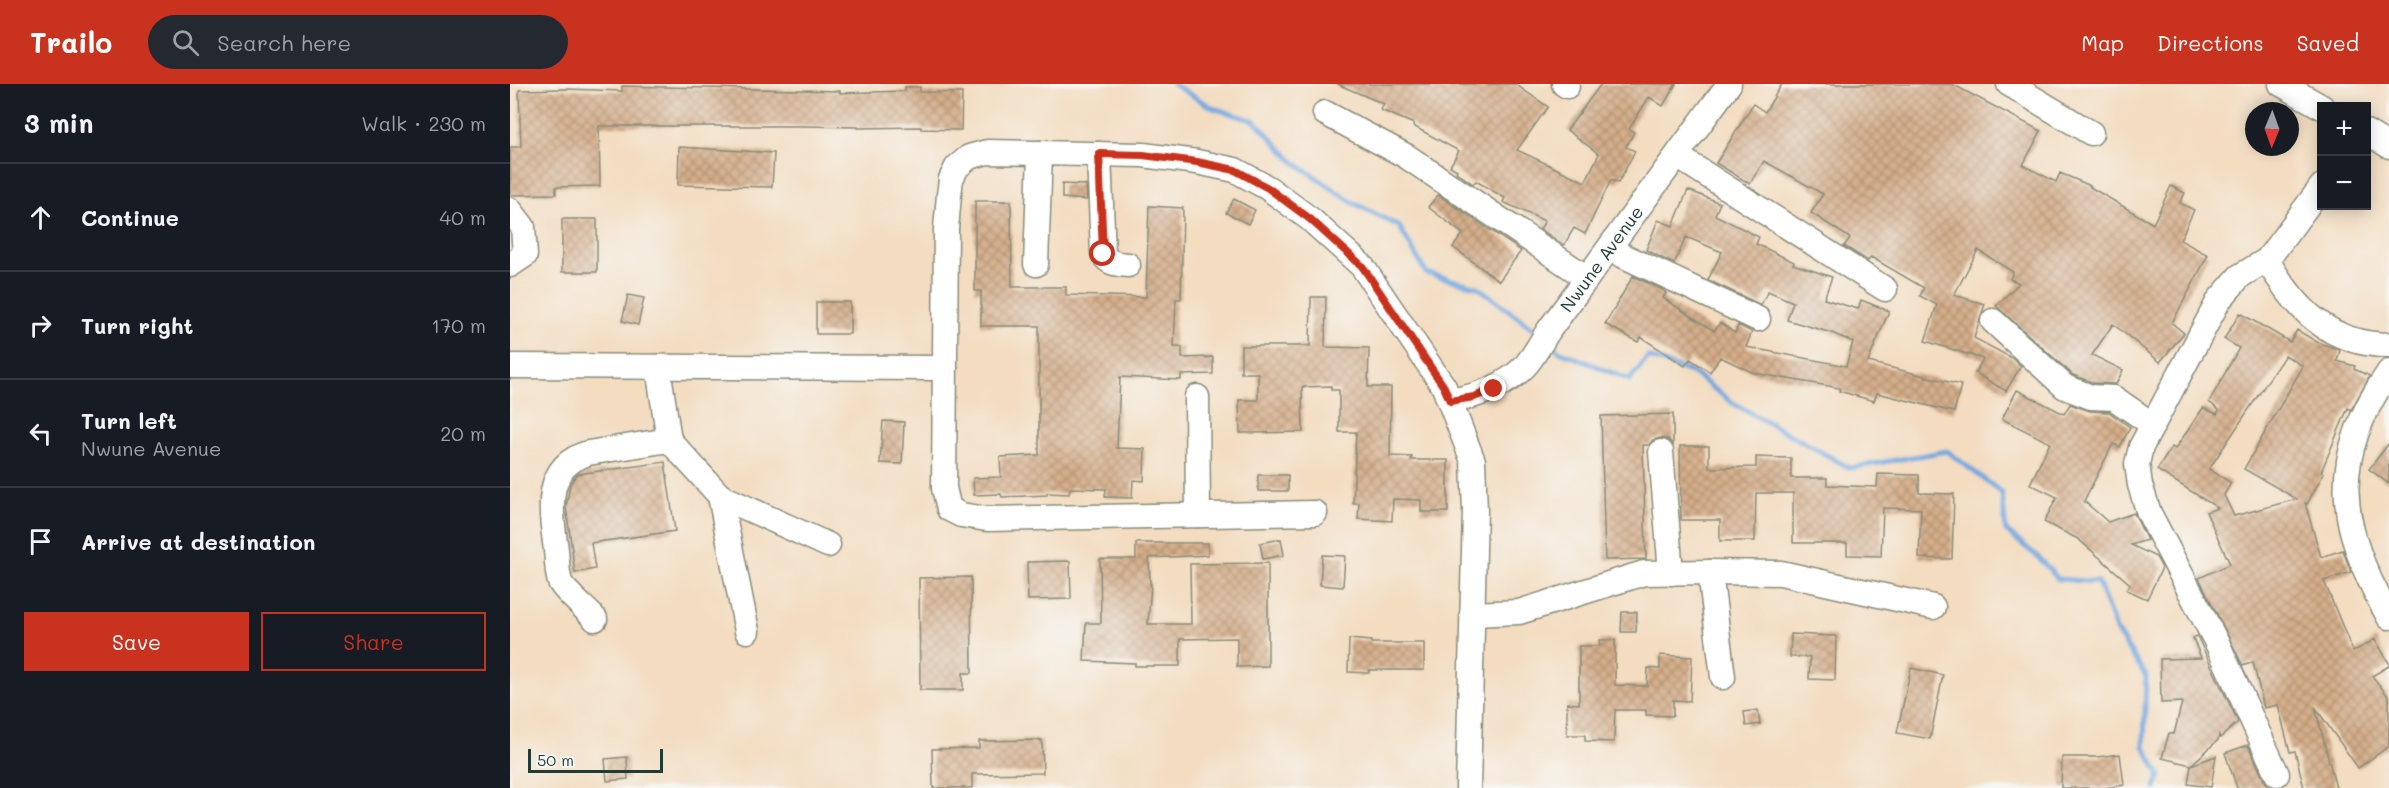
<!DOCTYPE html>
<meta charset="utf-8">
<style>
body{margin:0;font-family:Mali,sans-serif;background:#242831;color:#f1f3f6}
.controls{position:absolute;right:18px;top:18px;display:grid;overflow:hidden;border-radius:0px;box-shadow:0 3px 15px #0003}
.controls button{width:54px;height:54px;display:grid;place-items:center;padding:0;border:0;border-bottom:2px solid #363941;background:#171b24;color:#f1f3f6;font:30px sans-serif}
.compass{position:absolute;left:1735px;top:18px;width:54px;height:54px;border-radius:50%;background:#171b24;box-shadow:0 3px 15px #0003;rotate:181deg}
.scale{position:absolute;left:18px;bottom:15px;width:135px;box-sizing:border-box;padding-left:6px;border:3px solid #1f3d34;border-top:0;font-size:16px;line-height:21px;white-space:nowrap;color:#1f3d34;-webkit-text-stroke:4px #f6f6f2;paint-order:stroke}
.stop{position:absolute;width:18px;height:18px;margin:-14px;border:4px solid #c8321e;border-radius:50%;background:#fff}
.stop.end{background:#c8321e;border-color:#fff;box-shadow:0 2px 6px #0008}
.list{margin:0;padding:0;list-style:none}
h2{display:flex;justify-content:space-between;align-items:center;height:78px;margin:0;padding:0 24px;font-size:26px}
h2 small{font-size:20px;font-weight:400;color:#9ea1a6}
.list li{display:grid;grid-template-columns:39px 1fr auto;gap:18px;align-items:center;box-sizing:border-box;height:108px;padding:0 24px;border-top:2px solid #363941}
.list b{display:block;font-size:22px;white-space:nowrap}
.list p{margin:0;font-size:20px;white-space:nowrap;color:#9ea1a6}
.list em{font-size:20px;font-style:normal;color:#9ea1a6}
.actions{display:flex;gap:12px;padding:18px 24px}
.actions a{flex:1;padding:14px 0;border:2px solid #c8321e;border-radius:0px;text-align:center;font-size:21px;color:#c8321e}
.actions .main{background:#c8321e;color:#fff}
.icon{flex:none;width:33px;height:33px;fill:none;stroke:currentColor;stroke-width:2;stroke-linecap:round;stroke-linejoin:round}
.map{position:relative;flex:none;width:1879px;height:704px;overflow:hidden}
header{display:flex;align-items:center;gap:36px;box-sizing:border-box;height:84px;padding:0 30px;background:#c8321e;color:#fff}
header strong{font-size:28px}
nav{display:flex;gap:33px;margin-inline-start:auto;font-size:21px}
.search{width:420px;height:54px;background:#242831;display:flex;align-items:center;gap:15px;box-sizing:border-box;padding:0 21px;border-radius:33px;color:#9ea1a6;font-size:22px}
main{display:flex}
aside{flex:1;background:#171b24}
.map>svg:first-child{display:block}
.lines{fill:none;stroke-linecap:round;stroke-linejoin:round}
.stream{stroke:#72a7df;stroke-width:5}
.building{fill:url(#building-cross-hatch);fill-rule:evenodd}
.minor-casing{stroke:#898c7a;stroke-width:27}
.minor{stroke:#fff;stroke-width:24}
.route{stroke:#c8321e;stroke-width:8}
.labels{text-anchor:middle;dominant-baseline:central;stroke-width:4.5;stroke-linejoin:round;paint-order:stroke}
.street-label{font-size:18px;fill:#1f3d34;stroke:#f6f6f2}
</style>
<header>
<strong>Trailo</strong>
<div class="search"><svg class="icon" aria-label="search" viewBox="0 0 24 24"><circle cx="10" cy="10" r="6"/><path d="M15 15l6 6"/></svg>Search here</div>
<nav><a>Map</a><a>Directions</a><a>Saved</a></nav>
</header>
<main>
<aside>
<h2>3 min<small>Walk · 230 m</small></h2>
<ul class="list">
<li><svg class="icon" aria-label="ahead" viewBox="0 0 24 24"><path d="M12 20V5M6 11l6-6 6 6"/></svg><div><b>Continue</b></div><em>40 m</em></li>
<li><svg class="icon" aria-label="right" viewBox="0 0 24 24"><path d="M7 20v-9h11M14 6l5 5-5 5"/></svg><div><b>Turn right</b></div><em>170 m</em></li>
<li><svg class="icon" aria-label="left" viewBox="0 0 24 24"><path d="M17 20v-9H6M10 6l-5 5 5 5"/></svg><div><b>Turn left</b><p>Nwune Avenue</p></div><em>20 m</em></li>
<li><svg class="icon" aria-label="arrive" viewBox="0 0 24 24"><path d="M6 21V4h12l-3 4 3 4H6"/></svg><div><b>Arrive at destination</b></div></li>
</ul>
<div class="actions"><a class="main">Save</a><a>Share</a></div>
</aside>
<div class="map">
<svg width="1879" height="704" viewBox="0 0 1879 704">
<defs>
<pattern id="building-cross-hatch" width="8" height="8" patternUnits="userSpaceOnUse" patternTransform="scale(1.5)"><rect width="8" height="8" fill="#d6af8b"/><path d="M0 0l8 8M0 8l8-8" fill="none" stroke="#ad9072"/></pattern>
</defs>
<rect width="100%" height="100%" fill="#f6f6f2"/>
<filter id="ink" filterUnits="userSpaceOnUse"><feTurbulence type="fractalNoise" baseFrequency=".0167" numOctaves="2"/><feDisplacementMap in="SourceGraphic" scale="12" xChannelSelector="R" yChannelSelector="G"/><feConvolveMatrix kernelMatrix="1 2 1 2 8 2 1 2 1" color-interpolation-filters="sRGB"/></filter>
<filter id="wash" filterUnits="userSpaceOnUse"><feTurbulence type="fractalNoise" baseFrequency=".008" numOctaves="4" result="noise"/><feDisplacementMap in="SourceGraphic" scale="24" xChannelSelector="R" yChannelSelector="G"/><feGaussianBlur stdDeviation="1.35" result="paint"/><feColorMatrix in="noise" values="0 0 0 0 0 0 0 0 0 0 0 0 0 0 0 0 0 1.4 0 .05"/><feComposite in="paint" operator="in"/></filter>
<g filter="url(#wash)">
<rect width="100%" height="100%" fill="#f3dcbf"/>
<g class="lines">
<!-- stream -->
<path class="stream" d="M 663,0 L 703,24 L 745,37 L 784,78 L 840,117 L 889,142 L 916,189 L 968,203 L 1029,249
M 1038,257 L 1049,267 L 1120,296 L 1138,273 L 1183,289 L 1223,319 L 1340,384 L 1437,367 L 1492,409 L 1496,447 L 1528,473 L 1548,495 L 1588,498 L 1607,548 L 1636,592 L 1634,662 L 1650,691 L 1645,704"/>
</g>
<g id="blocks">
<!-- building -->
<path class="building" d="M 827,0 L 1005,0 L 1038,23 L 1007,66 L 1075,98 L 1089,70 L 1057,46 L 1091,0 L 1166,0 L 1153,22 L 1139,13 L 1119,45 L 1124,48 L 1116,63 L 1125,67 L 1108,99 L 1101,96 L 1075,150 L 1064,144 L 1054,161 L 1030,145 L 1035,137 L 993,118 L 995,114 L 966,97 L 963,100 L 946,88 L 947,86 L 940,82 L 949,67 L 903,42 L 904,40 L 871,26 L 874,20 Z
M 1272,0 L 1442,0 L 1531,47 L 1513,81 L 1546,98 L 1550,89 L 1581,102 L 1580,103 L 1643,140 L 1661,102 L 1675,109 L 1670,119 L 1684,126 L 1670,156 L 1698,171 L 1662,239 L 1674,249 L 1650,278 L 1603,240 L 1582,271 L 1613,286 L 1606,300 L 1584,299 L 1563,291 L 1486,222 L 1509,199 L 1500,195 L 1503,188 L 1468,166 L 1444,211 L 1475,220 L 1464,254 L 1502,274 L 1511,282 L 1496,307 L 1465,289 L 1473,275 L 1415,257 L 1427,221 L 1410,212 L 1414,204 L 1361,173 L 1358,177 L 1334,162 L 1340,154 L 1301,129 L 1313,110 L 1254,77 L 1240,100 L 1206,79 L 1243,20 L 1255,28 Z
M 112,2 L 330,7 L 330,9 L 395,7 L 395,3 L 410,3 L 410,8 L 452,9 L 451,46 L 411,45 L 411,43 L 348,44 L 348,43 L 290,42 L 89,42 L 90,102 L 46,103 L 46,110 L 1,111 L 0,63 L 11,63 L 9,6 L 56,5 L 112,7 Z
M 169,63 L 264,69 L 262,103 L 168,101 Z
M 552,100 L 576,101 L 577,116 L 552,114 Z
M 1178,106 L 1210,119 L 1205,131 L 1249,153 L 1246,160 L 1284,178 L 1283,180 L 1322,193 L 1314,215 L 1348,225 L 1351,216 L 1379,227 L 1358,278 L 1451,301 L 1444,328 L 1367,309 L 1364,317 L 1329,307 L 1330,304 L 1244,289 L 1210,273 L 1200,288 L 1180,275 L 1175,282 L 1131,253 L 1128,258 L 1095,240 L 1123,192 L 1153,206 L 1156,209 L 1153,214 L 1204,247 L 1210,239 L 1225,249 L 1228,241 L 1242,248 L 1236,263 L 1336,282 L 1343,258 L 1322,249 L 1277,236 L 1283,218 L 1258,207 L 1251,221 L 1198,196 L 1212,168 L 1176,153 L 1164,180 L 1136,166 L 1148,136 L 1163,142 Z
M 928,111 L 1011,167 L 989,197 L 943,163 L 953,150 L 918,123 Z
M 724,115 L 745,126 L 738,140 L 716,129 Z
M 465,117 L 501,117 L 502,203 L 556,203 L 556,211 L 636,213 L 639,122 L 673,124 L 671,215 L 666,215 L 664,263 L 672,263 L 672,274 L 703,273 L 703,290 L 671,291 L 671,296 L 610,293 L 607,364 L 635,365 L 634,397 L 623,396 L 622,414 L 595,413 L 596,405 L 560,404 L 559,410 L 537,409 L 537,411 L 492,413 L 491,410 L 464,411 L 463,394 L 491,393 L 490,373 L 529,371 L 529,242 L 471,242 L 471,207 L 465,207 Z
M 52,135 L 87,135 L 87,188 L 52,188 Z
M 118,211 L 134,214 L 128,241 L 112,237 Z
M 801,213 L 816,213 L 815,263 L 859,264 L 858,303 L 881,303 L 880,372 L 902,373 L 901,376 L 938,376 L 938,428 L 911,428 L 911,416 L 883,415 L 882,437 L 848,435 L 849,419 L 843,419 L 846,348 L 829,348 L 829,306 L 821,306 L 821,302 L 792,303 L 793,348 L 730,349 L 729,316 L 748,316 L 748,289 L 731,289 L 731,262 L 800,262 Z
M 306,218 L 340,218 L 340,250 L 306,250 Z
M 1730,229 L 1780,258 L 1787,246 L 1807,258 L 1830,266 L 1827,277 L 1845,282 L 1844,285 L 1860,292 L 1841,326 L 1838,324 L 1811,388 L 1814,389 L 1797,420 L 1795,419 L 1811,473 L 1833,466 L 1841,488 L 1814,497 L 1843,568 L 1865,555 L 1879,579 L 1879,582 L 1862,592 L 1879,613 L 1879,662 L 1848,684 L 1805,623 L 1826,704 L 1794,704 L 1785,667 L 1780,668 L 1768,621 L 1754,624 L 1743,578 L 1733,582 L 1689,494 L 1720,480 L 1696,428 L 1708,424 L 1647,386 L 1662,363 L 1665,365 L 1693,324 L 1707,330 L 1709,326 L 1699,318 L 1729,264 L 1714,255 ZM 1775,271 L 1793,282 L 1734,385 L 1787,415 L 1724,432 L 1714,411 L 1721,399 L 1699,385 Z
M 1507,306 L 1554,330 L 1560,320 L 1580,327 L 1599,328 L 1620,343 L 1610,363 L 1603,360 L 1574,417 L 1598,438 L 1624,429 L 1637,456 L 1621,461 L 1646,473 L 1652,484 L 1637,515 L 1617,506 L 1620,500 L 1568,455 L 1534,438 L 1547,413 L 1520,400 L 1540,359 L 1492,335 Z
M 1163,330 L 1163,361 L 1158,355 L 1150,354 L 1143,356 L 1139,361 L 1133,361 L 1136,475 L 1095,476 L 1091,332 Z
M 373,337 L 394,338 L 392,380 L 370,379 Z
M 1879,359 L 1879,400 L 1859,385 Z
M 1170,362 L 1199,362 L 1199,384 L 1246,383 L 1246,373 L 1281,374 L 1281,394 L 1317,394 L 1317,401 L 1367,403 L 1368,390 L 1409,391 L 1409,409 L 1444,410 L 1442,475 L 1409,474 L 1411,425 L 1373,424 L 1371,472 L 1337,471 L 1337,459 L 1283,459 L 1283,409 L 1246,409 L 1245,457 L 1210,457 L 1210,436 L 1171,436 Z
M 155,378 L 165,447 L 81,459 L 85,485 L 65,489 L 56,422 L 60,401 L 64,394 L 68,390 Z
M 748,391 L 778,391 L 778,407 L 748,407 Z
M 771,455 L 774,471 L 753,475 L 750,459 Z
M 626,459 L 698,459 L 698,471 L 639,474 L 640,500 L 641,500 L 638,540 L 681,540 L 680,480 L 758,479 L 758,582 L 727,583 L 727,554 L 670,555 L 670,582 L 625,582 L 625,579 L 574,577 L 576,539 L 591,539 L 590,475 L 626,475 Z
M 812,471 L 835,472 L 833,503 L 810,501 Z
M 560,477 L 561,515 L 518,516 L 517,478 Z
M 461,493 L 462,589 L 453,589 L 453,606 L 410,606 L 409,494 Z
M 1112,528 L 1127,528 L 1126,548 L 1111,548 Z
M 1281,550 L 1326,552 L 1325,596 L 1299,595 L 1300,573 L 1280,573 Z
M 1687,552 L 1728,638 L 1710,654 L 1709,651 L 1708,656 L 1681,681 L 1706,672 L 1701,703 L 1678,700 L 1681,681 L 1652,674 L 1659,649 L 1664,650 L 1672,618 L 1651,619 L 1650,575 L 1691,574 L 1683,554 Z
M 839,555 L 861,557 L 861,559 L 914,559 L 914,586 L 859,586 L 859,589 L 838,588 Z
M 1089,556 L 1105,556 L 1105,601 L 1137,602 L 1138,584 L 1150,585 L 1150,571 L 1182,573 L 1180,617 L 1163,616 L 1163,632 L 1136,631 L 1136,626 L 1105,626 L 1104,658 L 1075,657 L 1075,651 L 1057,651 L 1057,619 L 1069,620 L 1069,562 L 1090,562 Z
M 1401,584 L 1433,591 L 1420,655 L 1387,649 Z
M 1248,626 L 1250,640 L 1236,642 L 1234,628 Z
M 532,656 L 533,689 L 462,690 L 462,704 L 423,704 L 422,665 L 469,664 L 469,657 Z
M 1738,661 L 1754,696 L 1760,704 L 1727,704 L 1715,669 Z
M 1610,670 L 1614,701 L 1595,704 L 1551,704 L 1552,673 L 1587,673 Z
M 117,673 L 118,695 L 97,697 L 95,675 Z"/>
</g>
</g>
<g filter="url(#ink)">
<use href="#blocks" fill-opacity="0" stroke="#898c7a" stroke-width="1.5"/>
<g class="lines">
<defs>
<g id="minor">
<path d="M 1054,0 L 1057,2"/>
<path d="M 1499,0 L 1581,49"/>
<path d="M 1771,0 L 1812,23"/>
<path d="M 815,29 L 896,72 L 1077,194"/>
<path d="M 1856,48 L 1879,62"/>
<path d="M 589,70 L 593,170 C 599,180 607,180 618,181"/>
<path d="M 1167,72 L 1375,205"/>
<path d="M 0,126 L 13,143 L 15,171 L 0,181"/>
<path d="M 1099,165 L 1248,235"/>
<path d="M 1757,176 C 1785,224 1819,261 1879,261"/>
<path d="M 526,180 L 530,69"/>
<path d="M 1483,237 L 1555,303 L 1581,313 L 1604,314 L 1643,341"/>
<path d="M 0,282 L 435,284"/>
<path d="M 148,283 L 159,356 L 210,412 L 318,461"/>
<path d="M 1879,288 C 1817,376 1828,443 1879,533"/>
<path d="M 687,313 L 688,431"/>
<path id="s1" d="M 940,317 C 968,312 995,303 1015,282 C 1024,272 1031,258 1039,246 L 1219,0"/>
<path d="M 1151,368 L 1161,489"/>
<path d="M 210,412 L 237,547"/>
<path d="M 805,429 L 477,435 L 451,431 L 439,425 L 434,404 L 436,145 L 439,111 L 441,95 L 447,83 L 459,73 L 477,68 L 633,71 L 687,78 L 725,86 L 758,104 L 800,135 L 852,182 L 934,303 L 963,377 L 965,426 L 958,704"/>
<path d="M 1200,488 L 1213,593"/>
<path d="M 962,530 L 1009,528 L 1134,489 L 1200,488 L 1271,489 L 1423,523"/>
<path d="M 85,535 C 78,527 54,507 50,498 C 47,489 47,475 46,466 C 41,427 32,383 78,369 L 159,356"/>
<path d="M 1767,690 L 1708,561 L 1639,429 L 1630,401 L 1627,380 L 1631,363 L 1709,216 L 1730,192 L 1757,176 L 1812,102"/>
</g>
</defs>
<!-- minor casing -->
<use href="#minor" class="minor-casing"/>
<!-- minor -->
<use href="#minor" class="minor"/>
</g>
</g>
<g class="lines" filter="url(#ink)">
<!-- route -->
<path class="route" d="M 593,170 L 589,70 L 633,71 L 687,78 L 725,86 L 758,104 L 800,135 L 852,182 L 934,303 L 940,317 L 964,313 L 984,305"/>
</g>
<g class="labels">
<!-- street labels -->
<g class="street-label">
<text stroke="none"><textPath href="#s1" startOffset="216">Nwune Avenue</textPath></text>
</g>
</g>
</svg>
<div class="controls">
<button>+</button>
<button>−</button>
</div>
<svg class="compass" viewBox="-18 -18 36 36"><path d="M0-13l5 13h-10z" fill="#e53935"/><path d="M0 13l5-13h-10z" fill="#9ea1a6"/></svg>
<div class="scale">50 m</div>
<div class="stop" style="left:593px;top:170px"></div>
<div class="stop end" style="left:984px;top:305px"></div>
</div>
</main>
